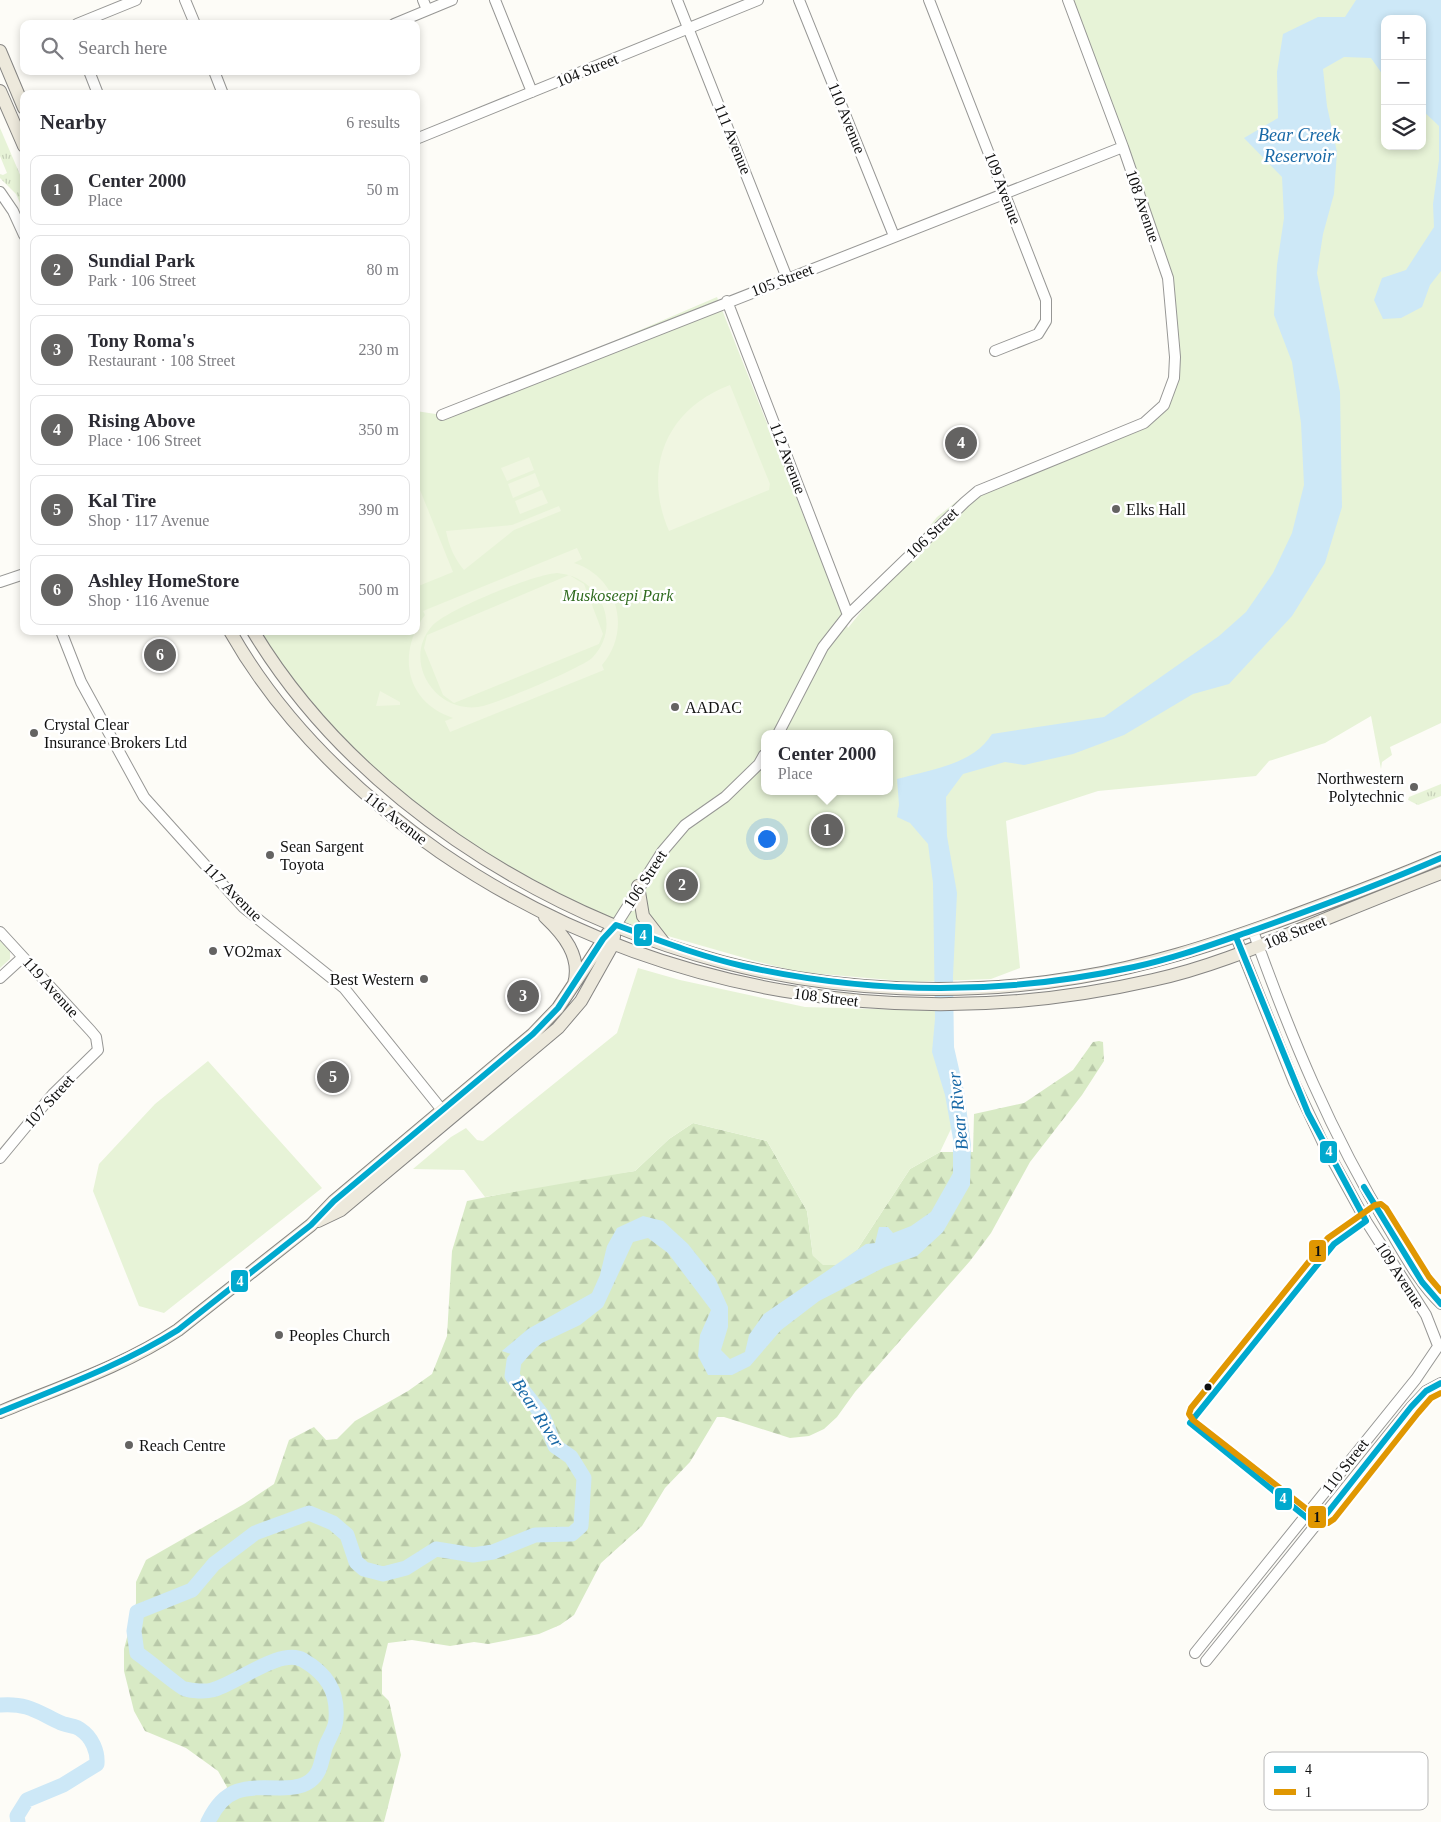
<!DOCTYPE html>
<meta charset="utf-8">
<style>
body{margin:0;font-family:Georgia,serif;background:#f7f7f7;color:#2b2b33}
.controls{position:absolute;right:15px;top:15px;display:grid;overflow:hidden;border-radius:10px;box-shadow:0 2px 8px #0003}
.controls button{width:45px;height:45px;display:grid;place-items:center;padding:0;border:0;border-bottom:1px solid #e1e1e2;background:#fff;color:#2b2b33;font:25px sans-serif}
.you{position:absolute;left:766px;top:838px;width:18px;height:18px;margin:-12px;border:4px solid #fff;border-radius:50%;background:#1a73e8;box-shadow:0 0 0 8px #1a73e833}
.badge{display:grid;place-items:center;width:32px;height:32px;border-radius:50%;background:#646362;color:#fff;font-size:16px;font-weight:700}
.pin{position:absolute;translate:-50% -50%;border:2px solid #fff;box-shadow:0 1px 5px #0006}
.popup{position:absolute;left:761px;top:730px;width:132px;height:65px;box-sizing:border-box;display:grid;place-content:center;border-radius:10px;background:#fff;filter:drop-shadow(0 1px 4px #0005);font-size:16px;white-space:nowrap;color:#7c7c81}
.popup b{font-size:19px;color:#2b2b33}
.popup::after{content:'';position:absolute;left:50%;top:100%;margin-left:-10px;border:10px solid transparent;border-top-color:#fff}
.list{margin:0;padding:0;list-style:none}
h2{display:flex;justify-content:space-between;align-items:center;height:65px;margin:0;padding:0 20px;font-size:21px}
h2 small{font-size:16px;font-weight:400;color:#7c7c81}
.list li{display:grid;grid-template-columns:32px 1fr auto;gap:15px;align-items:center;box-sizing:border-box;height:70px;margin:0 10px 10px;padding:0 10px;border:1px solid #e1e1e2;border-radius:10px}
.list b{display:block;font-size:19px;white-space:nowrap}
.list p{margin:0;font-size:16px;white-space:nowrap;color:#7c7c81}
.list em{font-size:16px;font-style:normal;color:#7c7c81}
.icon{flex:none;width:28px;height:28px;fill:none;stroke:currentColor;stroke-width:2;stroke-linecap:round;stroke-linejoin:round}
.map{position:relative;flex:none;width:1441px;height:1822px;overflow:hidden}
.search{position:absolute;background:#fff;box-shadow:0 2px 8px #0003;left:20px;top:20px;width:400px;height:55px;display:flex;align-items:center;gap:12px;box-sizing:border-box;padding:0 18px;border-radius:10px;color:#7c7c81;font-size:19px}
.panel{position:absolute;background:#fff;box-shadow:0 2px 8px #0003;left:20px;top:90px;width:400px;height:545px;border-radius:10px}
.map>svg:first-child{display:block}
.grass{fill:url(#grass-tufts)}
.forest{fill:url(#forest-firs)}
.park{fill:#e7f3d7;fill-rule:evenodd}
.pitch{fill:#f0f6e1;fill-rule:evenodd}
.water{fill:#cde8f7}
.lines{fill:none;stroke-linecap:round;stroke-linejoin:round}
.river{stroke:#cde8f7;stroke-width:15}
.minor-casing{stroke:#979795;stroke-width:12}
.major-casing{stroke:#858482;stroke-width:14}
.minor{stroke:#fffffe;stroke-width:10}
.major{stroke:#ede9dc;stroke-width:12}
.bus-1-casing{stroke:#fff;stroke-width:10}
.bus-2-casing{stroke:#fff;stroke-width:10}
.bus-1{stroke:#00a9ce;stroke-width:6}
.bus-2{stroke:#e09702;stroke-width:6}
.poi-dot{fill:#646362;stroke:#fff;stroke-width:2}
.bus-dot{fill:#111;stroke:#fff;stroke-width:2}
.labels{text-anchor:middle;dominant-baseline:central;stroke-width:5;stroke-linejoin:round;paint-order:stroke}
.street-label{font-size:16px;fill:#111;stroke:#fff}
.poi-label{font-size:16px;fill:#111;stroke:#fff;text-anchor:start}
.park-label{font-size:16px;font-style:italic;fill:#2f6b1f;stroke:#fff}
.water-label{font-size:18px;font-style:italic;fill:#1768a6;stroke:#fff}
.key{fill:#fff;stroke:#b8b8b8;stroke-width:1}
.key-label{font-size:14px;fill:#111}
.line-badge{stroke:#fff;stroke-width:2}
.badge-label{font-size:14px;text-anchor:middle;font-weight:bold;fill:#fff}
.pale-badge-label{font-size:14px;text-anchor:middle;font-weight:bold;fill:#111}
</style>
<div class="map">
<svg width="1441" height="1822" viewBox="0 0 1441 1822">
<defs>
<pattern id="grass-tufts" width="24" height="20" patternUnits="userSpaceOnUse" patternTransform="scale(1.25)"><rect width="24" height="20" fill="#e7f3d7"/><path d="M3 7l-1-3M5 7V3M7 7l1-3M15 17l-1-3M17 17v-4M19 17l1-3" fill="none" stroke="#c5cfb8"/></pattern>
<pattern id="forest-firs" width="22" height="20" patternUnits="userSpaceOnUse" patternTransform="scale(1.25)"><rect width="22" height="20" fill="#d8eac5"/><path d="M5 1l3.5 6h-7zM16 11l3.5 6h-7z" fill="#b8c8a8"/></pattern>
</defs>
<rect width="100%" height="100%" fill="#fdfcf7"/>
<!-- grass -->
<path class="grass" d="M 0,128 L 24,184 L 24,212 L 16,194 L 0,178 L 0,174 L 3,175 L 7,173 L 0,156 Z
M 1441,784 L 1441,796 L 1418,805 L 1408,800 L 1409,797 Z"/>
<!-- forest -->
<path class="forest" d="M 1099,1041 L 1103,1042 L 1104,1061 L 1082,1095 L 1030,1162 L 991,1233 L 970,1261 L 855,1392 L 837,1417 L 824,1429 L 809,1436 L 790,1438 L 724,1417 L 717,1417 L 690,1462 L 665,1488 L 642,1526 L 601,1563 L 574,1615 L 560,1625 L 539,1634 L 488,1644 L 474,1642 L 450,1646 L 412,1640 L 388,1643 L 382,1668 L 382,1694 L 389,1701 L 401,1755 L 384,1822 L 200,1822 L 222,1801 L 227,1787 L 218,1771 L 186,1748 L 145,1731 L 134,1711 L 124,1671 L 124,1649 L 136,1603 L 136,1582 L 146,1560 L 244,1504 L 274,1484 L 289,1440 L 314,1427 L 326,1440 L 337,1439 L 355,1421 L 408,1391 L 432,1374 L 447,1336 L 452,1251 L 467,1201 L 575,1179 L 635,1171 L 669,1139 L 693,1123 L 767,1141 L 807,1211 L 813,1256 L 857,1250 L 910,1169 L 940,1152 L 973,1152 L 974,1114 L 1024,1103 L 1073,1070 L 1093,1042 Z"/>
<!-- park -->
<path class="park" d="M 1067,0 L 1441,0 L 1441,723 L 1390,747 L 1392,755 L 1382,762 L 1381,769 L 1371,716 L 1325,743 L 1269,761 L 1256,776 L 1098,791 L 1006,821 L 1020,968 L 991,979 L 913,982 L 799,972 L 755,961 L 591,914 L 530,884 L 370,773 L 253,631 L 416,631 L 416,411 L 442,415 L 717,297 L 848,628 L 937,517 L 957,501 L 1042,460 L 1135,427 L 1168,392 L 1171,363 L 1167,268 ZM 1385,19 L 1422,19 L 1422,146 L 1385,146 ZM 764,734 L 890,734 L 890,791 L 764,791 Z
M 0,938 L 10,949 L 10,959 L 0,968 Z
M 638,968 L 680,980 L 805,1007 L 945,1011 L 960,1110 L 940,1152 L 910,1169 L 857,1250 L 837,1265 L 823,1265 L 813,1256 L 807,1211 L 767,1141 L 693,1123 L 669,1139 L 635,1171 L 485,1197 L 464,1170 L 413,1169 L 451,1137 L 466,1128 L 477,1140 L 483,1141 L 617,1033 Z
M 208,1061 L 322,1188 L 164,1313 L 139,1306 L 93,1191 L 99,1164 L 155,1104 Z"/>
<!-- pitch -->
<path class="pitch" d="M 730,385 L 770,484 L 769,490 L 669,531 C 642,469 666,409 730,385 Z
M 529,457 L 534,470 L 507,481 L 501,468 Z
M 535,473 L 540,486 L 513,498 L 508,484 Z
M 420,490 L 453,572 L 416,587 L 416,491 Z
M 542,490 L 548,503 L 520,514 L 515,501 Z
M 559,506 L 561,511 L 514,530 L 464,570 C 454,558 449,546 446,531 L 512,525 Z
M 577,548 L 582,559 L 574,563 C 618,577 632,630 602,665 L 604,670 L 450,732 L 445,721 L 453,718 C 403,701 398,651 425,615 L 423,611 ZM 557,573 C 599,576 624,625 592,658 C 581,668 494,705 478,707 C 434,713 402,660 432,626 C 446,610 535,574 557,573 Z
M 569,575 L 584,584 L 603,634 L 599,644 L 454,703 L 443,695 L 424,648 L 427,635 Z
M 380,691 L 400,702 L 400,705 L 376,706 Z"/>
<!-- water -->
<path class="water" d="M 1356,0 L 1441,0 L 1441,271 L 1430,285 L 1422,307 L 1401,318 L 1383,319 L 1374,300 L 1382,278 L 1406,270 L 1434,227 L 1433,204 L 1439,160 L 1439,126 L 1422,110 L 1422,19 L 1385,19 L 1385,78 L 1371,58 L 1344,57 L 1323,69 L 1327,106 L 1337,152 L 1334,194 L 1323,234 L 1317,273 L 1340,392 L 1342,507 L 1325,563 L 1292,616 L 1229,684 L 1193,694 L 1124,735 L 1073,754 L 1024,765 L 1005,762 L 963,774 L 946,797 L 947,836 L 957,893 L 953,976 L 954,1047 L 964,1091 L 971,1145 L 970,1185 L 943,1232 L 917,1256 L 885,1267 L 819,1301 L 781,1330 L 750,1366 L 732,1375 L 708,1375 L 698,1356 L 700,1335 L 711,1310 L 668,1253 L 648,1238 L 633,1242 L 603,1307 L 580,1325 L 542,1343 L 523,1358 L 502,1351 L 528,1329 L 592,1293 L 600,1275 L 607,1246 L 617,1228 L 643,1216 L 663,1221 L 688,1244 L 715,1278 L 728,1307 L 728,1327 L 721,1350 L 730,1359 L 745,1352 L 749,1335 L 764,1314 L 866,1244 L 875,1243 L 879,1227 L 888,1227 L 893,1233 L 911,1226 L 931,1212 L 953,1173 L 953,1139 L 945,1095 L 932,1052 L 935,1019 L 933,883 L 928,844 L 910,823 L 897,817 L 899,805 L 897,779 C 929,770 973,765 992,734 L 1104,717 L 1219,636 L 1246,612 L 1273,573 L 1292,533 L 1304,485 L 1301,423 L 1292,362 L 1274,315 L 1277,265 L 1284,218 L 1282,177 L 1244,138 L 1278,118 L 1277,72 L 1283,34 L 1318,17 L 1345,17 Z"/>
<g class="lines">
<!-- river -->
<path class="river" d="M 0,1705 C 27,1703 36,1711 59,1722 C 66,1726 76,1725 81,1730 C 92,1737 98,1752 97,1764 L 63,1785 L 27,1800 L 17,1816 L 18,1822
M 208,1822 C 225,1786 245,1787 281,1788 C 288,1788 300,1787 307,1783 C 321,1775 321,1762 325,1748 C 328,1739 336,1729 336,1719 C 338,1691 327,1674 303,1660 C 280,1647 235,1685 212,1690 C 206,1692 192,1691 185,1689 C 180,1688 147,1659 137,1653 L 134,1631 L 137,1612 L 192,1590 L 214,1564 L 255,1533 L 309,1513 L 333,1523 L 347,1535 L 356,1562 L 364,1569 L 383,1574 L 406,1568 L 436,1549 L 473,1555 L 493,1552 L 535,1535 L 572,1534 L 581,1526 L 584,1478 L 571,1457 L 555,1446 L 543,1416 L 512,1376 L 514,1361 L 530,1343"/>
<defs>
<path id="minor" d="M 185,0 L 195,24
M 423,0 L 427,10
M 495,0 L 532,92
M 677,0 L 787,278
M 799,0 L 894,236
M 929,0 L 1046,300 L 1046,321 L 1038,334 L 995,351
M 77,24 L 136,0
M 394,24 L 452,0
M 89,71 L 98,94
M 214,71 L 223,94
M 416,139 L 758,0
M 0,192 L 13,211 L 24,235
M 727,301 L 848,615
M 442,415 L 1123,147
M 0,582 L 24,574
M 61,631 L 81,682 L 144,797 L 243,907 L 344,988 L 446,1115
M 778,734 L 823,647 L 848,615 L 965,502 L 978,491 L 1144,423 L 1164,405 L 1174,378 L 1175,357 L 1168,278 L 1123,147 L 1068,0
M 616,925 L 662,852 L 685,825 L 725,797 L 759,764 L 764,755
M 1253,931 C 1291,1037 1330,1132 1389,1229 C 1404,1254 1419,1283 1441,1304
M 0,932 L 91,1031 L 96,1037 L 98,1050 L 53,1094 L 0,1158
M 1236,937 L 1294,1082 L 1323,1143 L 1366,1221 L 1426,1315 L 1437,1343
M 0,978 L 23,957
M 1195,1653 L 1416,1379 L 1437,1348
M 1206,1661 L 1411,1407 L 1426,1391 L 1441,1383"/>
<path id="major" d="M 0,51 L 24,108
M 0,91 L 24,146
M 230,631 C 281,721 356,793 440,852 C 649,995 907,1036 1153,980 C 1204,969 1253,949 1301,929 C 1348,910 1394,891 1441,873
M 253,631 C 353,796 538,913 722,962 C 837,992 964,997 1080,977 C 1147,966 1209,946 1273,923 C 1330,902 1386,882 1441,858
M 638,886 L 643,916 L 664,943
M 545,917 C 563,934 582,956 574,984
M 318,1221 L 341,1210 L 558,1028 L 581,1001 L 613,944 L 614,936
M 0,1412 C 60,1387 124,1366 178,1330 L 311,1225 L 334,1201 L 533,1034 L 558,1008 L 608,933"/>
</defs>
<!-- minor casing -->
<use href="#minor" class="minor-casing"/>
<!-- major casing -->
<use href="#major" class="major-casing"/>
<!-- minor -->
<use href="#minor" class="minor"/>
<!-- major -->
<use href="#major" class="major"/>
<defs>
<path id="bus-1" d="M 1236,937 L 1308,1113 L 1366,1221 L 1334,1244 L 1190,1423 L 1317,1526 L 1411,1407 L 1426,1391 L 1441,1383
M 1364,1187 L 1422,1282 L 1441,1304
M 0,1412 C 61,1387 122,1365 178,1330 L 311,1225 L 334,1201 L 533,1034 L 558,1008 L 603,939 L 616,925 C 658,940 699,956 743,966 C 872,995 1005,995 1134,967 C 1176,958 1216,943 1257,929 C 1319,907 1381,884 1441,858"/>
<path id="bus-2" d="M 1441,1291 L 1429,1277 L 1386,1208 L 1381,1204 L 1375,1205 L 1328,1238 L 1191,1408 L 1189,1414 L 1193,1420 L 1322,1521 L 1328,1523 L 1334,1519 L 1418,1413 L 1431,1398 L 1441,1393"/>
</defs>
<!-- bus-1 casing -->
<use href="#bus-1" class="bus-1-casing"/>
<!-- bus-2 casing -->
<use href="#bus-2" class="bus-2-casing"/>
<!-- bus-1 -->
<use href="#bus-1" class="bus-1"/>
<!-- bus-2 -->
<use href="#bus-2" class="bus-2"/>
</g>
<!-- markers -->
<g class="poi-dot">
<circle cx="1116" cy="509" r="5"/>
<circle cx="675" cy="707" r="5"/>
<circle cx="34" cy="733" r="5"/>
<circle cx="1414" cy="787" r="5"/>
<circle cx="270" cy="855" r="5"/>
<circle cx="213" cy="951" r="5"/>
<circle cx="424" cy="979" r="5"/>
<circle cx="279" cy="1335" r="5"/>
<circle cx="129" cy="1445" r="5"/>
</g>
<circle class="bus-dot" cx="1208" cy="1387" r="4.5"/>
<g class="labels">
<!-- street labels -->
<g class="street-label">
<text transform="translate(587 70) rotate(-22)">104 Street</text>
<text transform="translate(847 118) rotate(68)">110 Avenue</text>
<text transform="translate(733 139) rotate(68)">111 Avenue</text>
<text transform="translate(1003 188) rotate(69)">109 Avenue</text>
<text transform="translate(1143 206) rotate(71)">108 Avenue</text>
<text transform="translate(782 280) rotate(-21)">105 Street</text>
<text transform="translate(788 458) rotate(69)">112 Avenue</text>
<text transform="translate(932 533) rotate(-44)">106 Street</text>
<text transform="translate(396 818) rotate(38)">116 Avenue</text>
<text transform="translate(645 879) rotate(-57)">106 Street</text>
<text transform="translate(233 892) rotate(45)">117 Avenue</text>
<text transform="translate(1295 932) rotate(-22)">108 Street</text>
<text transform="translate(51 987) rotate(48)">119 Avenue</text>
<text transform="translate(826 997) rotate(7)">108 Street</text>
<text transform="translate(49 1101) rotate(-48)">107 Street</text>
<text transform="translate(1400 1275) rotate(57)">109 Avenue</text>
<text transform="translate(1345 1466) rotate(-52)">110 Street</text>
</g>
<!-- poi labels -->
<g class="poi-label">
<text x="1126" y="509">Elks Hall</text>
<text x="685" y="707">AADAC</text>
<text x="44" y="724">Crystal Clear<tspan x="44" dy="18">Insurance Brokers Ltd</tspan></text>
<text x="1404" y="778" text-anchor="end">Northwestern<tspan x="1404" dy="18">Polytechnic</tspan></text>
<text x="280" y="846">Sean Sargent<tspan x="280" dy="18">Toyota</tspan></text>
<text x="223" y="951">VO2max</text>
<text x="414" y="979" text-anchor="end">Best Western</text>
<text x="289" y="1335">Peoples Church</text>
<text x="139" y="1445">Reach Centre</text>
</g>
<!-- park labels -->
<g class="park-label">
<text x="618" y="595">Muskoseepi Park</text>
</g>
<!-- water labels -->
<g class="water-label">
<text x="1299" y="135">Bear Creek<tspan x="1299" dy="21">Reservoir</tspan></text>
<text transform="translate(958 1111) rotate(-96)">Bear River</text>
<text transform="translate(538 1413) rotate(57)">Bear River</text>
</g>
</g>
<!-- legend -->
<rect x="1264" y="1752" width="164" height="58" rx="8" class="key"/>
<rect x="1274" y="1766" width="22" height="7" fill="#00a9ce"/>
<rect x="1274" y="1789" width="22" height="6" fill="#e09702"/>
<g class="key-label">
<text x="1305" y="1774">4</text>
<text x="1305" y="1797">1</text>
</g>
<g class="line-badge">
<rect x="633" y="923" width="20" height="24" rx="5" fill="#00a9ce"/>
<rect x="1319" y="1140" width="19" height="24" rx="5" fill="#00a9ce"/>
<rect x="1308" y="1239" width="19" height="24" rx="5" fill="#e09702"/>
<rect x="230" y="1269" width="19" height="24" rx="5" fill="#00a9ce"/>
<rect x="1274" y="1487" width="19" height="24" rx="5" fill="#00a9ce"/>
<rect x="1307" y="1505" width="20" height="24" rx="5" fill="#e09702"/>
</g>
<g class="badge-label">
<text x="643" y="940">4</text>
<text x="1329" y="1156">4</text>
<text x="240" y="1286">4</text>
<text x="1283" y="1503">4</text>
</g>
<g class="pale-badge-label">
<text x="1318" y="1256">1</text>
<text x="1317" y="1522">1</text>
</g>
</svg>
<div class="controls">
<button>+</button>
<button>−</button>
<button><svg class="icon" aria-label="layers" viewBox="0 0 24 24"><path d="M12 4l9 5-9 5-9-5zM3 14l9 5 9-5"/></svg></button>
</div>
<div class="you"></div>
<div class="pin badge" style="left:827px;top:830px">1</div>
<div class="popup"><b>Center 2000</b>Place</div>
<div class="pin badge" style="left:682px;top:885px">2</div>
<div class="pin badge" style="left:523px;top:996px">3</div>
<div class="pin badge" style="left:961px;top:443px">4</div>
<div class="pin badge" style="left:333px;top:1077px">5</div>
<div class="pin badge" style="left:160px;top:655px">6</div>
<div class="search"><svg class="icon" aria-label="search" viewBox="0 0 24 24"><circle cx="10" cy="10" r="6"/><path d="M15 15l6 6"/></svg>Search here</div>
<section class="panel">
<h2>Nearby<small>6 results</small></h2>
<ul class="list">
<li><span class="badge">1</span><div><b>Center 2000</b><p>Place</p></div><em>50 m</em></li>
<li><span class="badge">2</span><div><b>Sundial Park</b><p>Park · 106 Street</p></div><em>80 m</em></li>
<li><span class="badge">3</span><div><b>Tony Roma's</b><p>Restaurant · 108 Street</p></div><em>230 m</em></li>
<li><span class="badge">4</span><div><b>Rising Above</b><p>Place · 106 Street</p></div><em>350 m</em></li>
<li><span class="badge">5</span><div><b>Kal Tire</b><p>Shop · 117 Avenue</p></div><em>390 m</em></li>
<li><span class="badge">6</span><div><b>Ashley HomeStore</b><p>Shop · 116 Avenue</p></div><em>500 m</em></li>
</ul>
</section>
</div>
